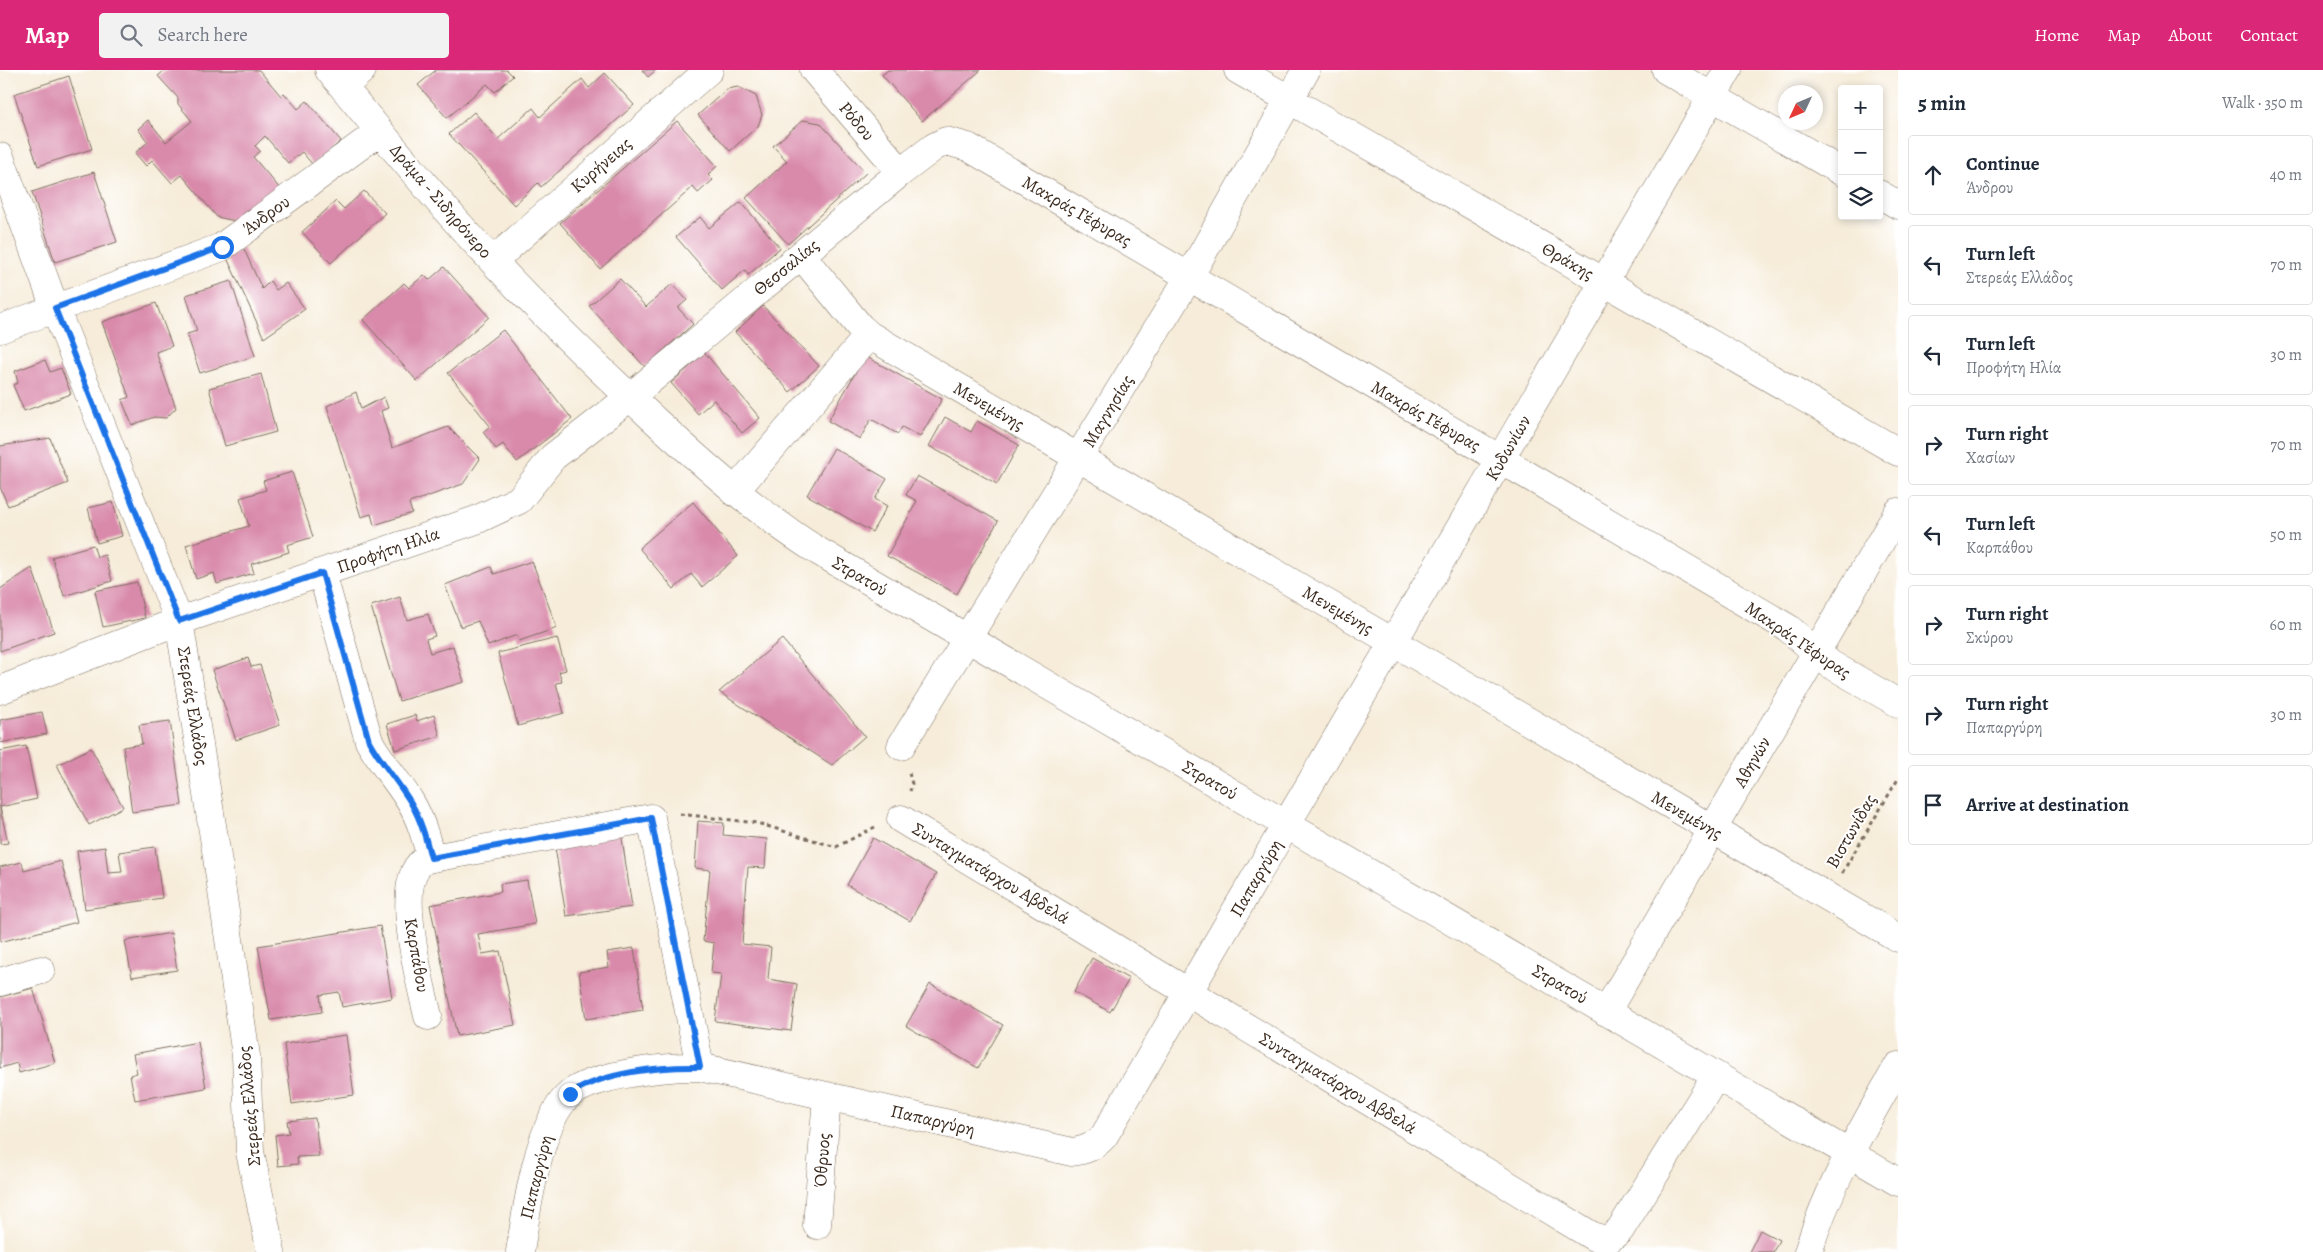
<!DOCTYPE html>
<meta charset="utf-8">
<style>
body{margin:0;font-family:Alegreya,serif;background:#f2f2f3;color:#1f2937}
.controls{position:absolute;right:15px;top:15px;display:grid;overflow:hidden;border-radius:5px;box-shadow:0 2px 8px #0003}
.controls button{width:45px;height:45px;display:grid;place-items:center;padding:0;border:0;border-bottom:1px solid #e0e1e3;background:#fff;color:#1f2937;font:25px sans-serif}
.compass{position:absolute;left:1778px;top:15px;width:45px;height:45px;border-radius:50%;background:#fff;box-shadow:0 2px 8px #0003;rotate:226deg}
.stop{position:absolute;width:15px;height:15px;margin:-11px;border:4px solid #1a73e8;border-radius:50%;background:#fff}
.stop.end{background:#1a73e8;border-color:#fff;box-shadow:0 1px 5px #0008}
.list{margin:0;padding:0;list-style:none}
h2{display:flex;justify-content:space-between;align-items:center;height:65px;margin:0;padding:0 20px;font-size:21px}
h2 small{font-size:16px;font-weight:400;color:#747a83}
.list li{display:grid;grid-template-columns:32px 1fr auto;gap:15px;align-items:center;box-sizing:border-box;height:80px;margin:0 10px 10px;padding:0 10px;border:1px solid #e0e1e3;border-radius:5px}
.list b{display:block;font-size:19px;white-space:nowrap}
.list p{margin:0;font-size:16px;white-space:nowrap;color:#747a83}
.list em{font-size:16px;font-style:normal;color:#747a83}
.icon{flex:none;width:28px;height:28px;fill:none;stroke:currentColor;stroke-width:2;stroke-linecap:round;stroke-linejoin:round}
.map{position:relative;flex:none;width:1898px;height:1182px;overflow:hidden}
header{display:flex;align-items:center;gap:30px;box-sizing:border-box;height:70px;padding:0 25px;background:#db2777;color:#fff}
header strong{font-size:24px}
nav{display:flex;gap:28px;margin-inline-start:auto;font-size:18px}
.search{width:350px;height:45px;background:#f2f2f3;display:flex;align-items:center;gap:12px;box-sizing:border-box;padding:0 18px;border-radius:5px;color:#747a83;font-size:19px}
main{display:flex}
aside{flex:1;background:#fff}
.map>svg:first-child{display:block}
.building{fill:#d98aab}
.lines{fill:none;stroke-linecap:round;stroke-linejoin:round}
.minor-casing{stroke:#7c6e5f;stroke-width:29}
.path{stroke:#7c6e5f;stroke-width:3;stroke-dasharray:4 4;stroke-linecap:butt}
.minor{stroke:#fff;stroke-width:28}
.route{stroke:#1a73e8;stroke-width:6}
.labels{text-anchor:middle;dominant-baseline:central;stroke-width:4;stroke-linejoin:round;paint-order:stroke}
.street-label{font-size:18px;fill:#3b2a1e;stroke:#fff}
</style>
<header>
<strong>Map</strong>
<div class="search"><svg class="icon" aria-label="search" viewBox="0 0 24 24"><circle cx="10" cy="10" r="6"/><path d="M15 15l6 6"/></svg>Search here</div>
<nav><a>Home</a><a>Map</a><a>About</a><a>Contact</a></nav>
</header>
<main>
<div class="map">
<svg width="1898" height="1182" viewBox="0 0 1898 1182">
<rect width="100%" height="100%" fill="#fff"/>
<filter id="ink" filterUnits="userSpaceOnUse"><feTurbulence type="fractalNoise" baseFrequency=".02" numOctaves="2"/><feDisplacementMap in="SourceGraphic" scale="10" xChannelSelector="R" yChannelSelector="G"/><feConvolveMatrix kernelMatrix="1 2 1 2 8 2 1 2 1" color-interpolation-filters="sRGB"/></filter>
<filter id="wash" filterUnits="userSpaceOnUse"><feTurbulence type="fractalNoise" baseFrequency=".0096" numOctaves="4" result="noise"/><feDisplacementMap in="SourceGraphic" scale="20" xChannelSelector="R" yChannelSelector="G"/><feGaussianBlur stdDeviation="1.12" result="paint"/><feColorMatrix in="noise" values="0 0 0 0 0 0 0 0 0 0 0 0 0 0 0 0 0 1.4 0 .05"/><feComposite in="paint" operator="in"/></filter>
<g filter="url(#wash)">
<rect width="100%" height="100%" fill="#f6ecd9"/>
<g id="blocks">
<!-- building -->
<path class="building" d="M 165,0 L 259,0 L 281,26 L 284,23 L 298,39 L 307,31 L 341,71 L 313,95 L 302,82 L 288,93 L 265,66 L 255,76 L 260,81 L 253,87 L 282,121 L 254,145 L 249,139 L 235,151 L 217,147 L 182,105 L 172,113 L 152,90 L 146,96 L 135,83 L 148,72 L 138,59 L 148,50 L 166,72 L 192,51 L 178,34 L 178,28 L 158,6 Z
M 436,0 L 507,0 L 513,6 L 495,22 L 487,14 L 447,48 L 418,15 Z
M 642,0 L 656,0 L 648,7 Z
M 888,0 L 981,0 L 922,51 L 882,5 Z
M 605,3 L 634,35 L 541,117 L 538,113 L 514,135 L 449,64 L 474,42 L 498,69 L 533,38 L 540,47 L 582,9 L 589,18 Z
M 69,6 L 92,79 L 38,96 L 14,24 Z
M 738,17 L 756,26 L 762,45 L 758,56 L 730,81 L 698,45 L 727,19 Z
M 803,50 L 820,53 L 866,103 L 788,174 L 746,128 L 787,91 L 773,76 Z
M 677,51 L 717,96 L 708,105 L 713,110 L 698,123 L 693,117 L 600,199 L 560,153 Z
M 94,102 L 117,172 L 55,192 L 32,122 Z
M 364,121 L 385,143 L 331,193 L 302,162 L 336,131 L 344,139 Z
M 741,132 L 780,178 L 748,205 L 745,200 L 722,220 L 676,167 L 700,147 L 709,158 Z
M 243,177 L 262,219 L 270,211 L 276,220 L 286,213 L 305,239 L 264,268 L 227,188 Z
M 444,197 L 489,247 L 417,311 L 363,250 L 404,213 L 409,218 L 424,205 L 429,210 Z
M 620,209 L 646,237 L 672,214 L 687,230 L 678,238 L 693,254 L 645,297 L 589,236 Z
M 231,211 L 255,286 L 200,303 L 187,264 L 197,261 L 186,225 Z
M 156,233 L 172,276 L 156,282 L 176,338 L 166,348 L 154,347 L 132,355 L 122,330 L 129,327 L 102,252 Z
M 763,236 L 819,296 L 790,322 L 735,262 Z
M 503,260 L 572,349 L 517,392 L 503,374 L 496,379 L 483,362 L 490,356 L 448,303 Z
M 705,283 L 760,348 L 742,363 L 714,330 L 698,344 L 671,313 Z
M 865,286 L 942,329 L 920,367 L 902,357 L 898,364 L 871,349 L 860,369 L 828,351 Z
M 45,290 L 50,302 L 61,298 L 71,324 L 24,341 L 13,315 L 18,313 L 15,301 Z
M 261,304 L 276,362 L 225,376 L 209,318 Z
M 356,322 L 361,339 L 384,327 L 388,338 L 381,341 L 392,378 L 448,357 L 480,389 L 463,414 L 409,433 L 412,443 L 374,455 L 371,444 L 361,447 L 327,336 Z
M 945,347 L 971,362 L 977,351 L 1019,375 L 997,414 L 929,376 Z
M 50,368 L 68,413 L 8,436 L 0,417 L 0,376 Z
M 834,378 L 887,409 L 875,429 L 887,436 L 872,462 L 807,425 Z
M 292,402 L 313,467 L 287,475 L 289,482 L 251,494 L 254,503 L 217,514 L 214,503 L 196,509 L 186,475 L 249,456 L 240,428 L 266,420 L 263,411 Z
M 917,406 L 998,451 L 957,524 L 887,486 L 917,431 L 906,425 Z
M 113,432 L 122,466 L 97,473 L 88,438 Z
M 693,432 L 738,486 L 702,517 L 691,504 L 674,519 L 639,478 Z
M 93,475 L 97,487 L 105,485 L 112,511 L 64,526 L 52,487 Z
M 532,491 L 557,558 L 519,571 L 517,565 L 488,576 L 478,551 L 461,557 L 445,515 L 491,497 L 494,504 Z
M 32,498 L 54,562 L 0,581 L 0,519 Z
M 137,512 L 145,548 L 103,557 L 95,521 Z
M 400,527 L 407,550 L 428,544 L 435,566 L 426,569 L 430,583 L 453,576 L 464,612 L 399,631 L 371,536 Z
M 557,568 L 566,600 L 559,602 L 562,612 L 556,613 L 564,643 L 518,656 L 498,583 Z
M 782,569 L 865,666 L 832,695 L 719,622 Z
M 248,588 L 251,597 L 260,595 L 280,655 L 236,670 L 212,600 Z
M 42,642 L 47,664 L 0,673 L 0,650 Z
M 415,645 L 417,651 L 434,645 L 440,666 L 395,680 L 387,654 Z
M 170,651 L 182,735 L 132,742 L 123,677 L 142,674 L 139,655 Z
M 26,676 L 37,729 L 0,737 L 0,681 Z
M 91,678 L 123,737 L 89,755 L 57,695 Z
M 0,737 L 8,773 L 0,774 Z
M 698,751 L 724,753 L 723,765 L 767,769 L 765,798 L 748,797 L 742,874 L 771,877 L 768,909 L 797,914 L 791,961 L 715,951 L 721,904 L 711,903 L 714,873 L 703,871 L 710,800 L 695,798 Z
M 621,761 L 632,837 L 566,846 L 554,771 Z
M 873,768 L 936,804 L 910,851 L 847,815 Z
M 105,777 L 108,803 L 122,802 L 119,782 L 155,777 L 162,828 L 85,839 L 77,781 Z
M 61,791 L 77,852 L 0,872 L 0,797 L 22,792 L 24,801 Z
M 527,810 L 535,854 L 478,864 L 482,884 L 500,881 L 515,955 L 457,966 L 430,835 L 501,822 L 500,814 Z
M 380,856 L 392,928 L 342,937 L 339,922 L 320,925 L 322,942 L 271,950 L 258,876 Z
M 171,863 L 177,900 L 132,907 L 125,871 Z
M 634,878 L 643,940 L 586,949 L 579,902 L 609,897 L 607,882 Z
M 1092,888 L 1129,909 L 1110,942 L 1074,922 Z
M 930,914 L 1003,955 L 978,998 L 906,956 Z
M 33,918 L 55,993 L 19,1003 L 17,993 L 0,998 L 0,927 Z
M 346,965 L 354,1025 L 292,1034 L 284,974 Z
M 198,972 L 206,1018 L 135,1030 L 130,1005 L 137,1003 L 133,984 Z
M 315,1048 L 319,1086 L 297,1087 L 298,1094 L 278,1096 L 275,1065 L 289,1063 L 287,1051 Z
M 1760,1160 L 1779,1170 L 1773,1182 L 1749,1182 Z"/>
</g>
</g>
<g filter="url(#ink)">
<use href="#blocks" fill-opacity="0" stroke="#7c6e5f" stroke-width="1"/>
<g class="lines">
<defs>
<path id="minor" d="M 329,0 C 371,51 412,101 456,151 C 519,222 588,289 659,354 C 710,400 760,445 818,481 L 1898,1112
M 814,0 L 901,102
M 1238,0 L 1898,382
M 1666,0 L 1842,102
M 343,17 L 362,0
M 0,87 L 55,238 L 179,551 L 216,780 L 246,986 L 250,1082 L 271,1182
M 1879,124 L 1898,135
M 801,185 L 860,257 L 869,265 L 1898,868
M 493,191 L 709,0
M 0,259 L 222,177 L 380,61
M 734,422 L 869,265
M 322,503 L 369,671 C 381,693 398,711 411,733 C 421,750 426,769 431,788
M 0,620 L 179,551 L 476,450 L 519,430 L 553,387 L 630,327 L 901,102 L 934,77 L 946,71 L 968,77 L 1788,558 L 1830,594 L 1898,633
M 901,676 L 1189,207 L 1306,0
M 901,749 L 1594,1167 L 1608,1170 L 1620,1160 L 1716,1006
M 0,912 L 41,900
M 1606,942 L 1898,442
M 428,946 C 421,915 390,805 427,789 L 651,748 L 700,997
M 817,1155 L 827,1026
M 520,1182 C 526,1142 539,1049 570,1024 C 595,1004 669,996 700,997 L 1072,1082 C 1086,1080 1094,1077 1104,1066 L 1728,0
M 1808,1182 C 1828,1116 1864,1056 1898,996"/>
</defs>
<!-- minor casing -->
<use href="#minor" class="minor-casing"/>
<!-- path -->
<path class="path" d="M 909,703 L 912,714 L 910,721
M 680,744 L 757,753 L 836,777 L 875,757
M 1842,803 L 1898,709"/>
<!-- minor -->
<use href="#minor" class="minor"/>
</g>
</g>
<g class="lines" filter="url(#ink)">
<!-- route -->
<path class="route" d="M 222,177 L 55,238 L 179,551 L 322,503 L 369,671 C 381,693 398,711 411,733 C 421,750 426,769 431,788 L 651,748 L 700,997 C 661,996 603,1002 570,1024"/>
</g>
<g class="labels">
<!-- street labels -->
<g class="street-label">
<text transform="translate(857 51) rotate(50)">Ρόδου</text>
<text transform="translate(601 95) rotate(-41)">Κυρήνειας</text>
<text transform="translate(441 131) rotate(49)">Δράμα - Σιδηρόνερο</text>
<text transform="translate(1077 141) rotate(30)">Μακράς Γέφυρας</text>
<text transform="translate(266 145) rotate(-36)">Άνδρου</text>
<text transform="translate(1568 191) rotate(30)">Θράκης</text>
<text transform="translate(786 197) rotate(-39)">Θεσσαλίας</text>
<text transform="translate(989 336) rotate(30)">Μενεμένης</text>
<text transform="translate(1108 341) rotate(-59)">Μαγνησίας</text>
<text transform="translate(1426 346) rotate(30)">Μακράς Γέφυρας</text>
<text transform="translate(1508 378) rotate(-60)">Κυδωνίων</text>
<text transform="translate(388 480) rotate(-19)">Προφήτη Ηλία</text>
<text transform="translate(860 506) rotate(30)">Στρατού</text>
<text transform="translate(1338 540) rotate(30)">Μενεμένης</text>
<text transform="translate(1798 570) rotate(34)">Μακράς Γέφυρας</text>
<text transform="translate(193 636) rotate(81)">Στερεάς Ελλάδος</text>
<text transform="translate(1752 692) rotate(-60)">Αθηνών</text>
<text transform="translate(1210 710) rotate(30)">Στρατού</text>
<text transform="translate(1687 745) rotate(30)">Μενεμένης</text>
<text transform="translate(1851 761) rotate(-60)">Βιστωνίδας</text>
<text transform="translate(991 803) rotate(31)">Συνταγματάρχου Αβδελά</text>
<text transform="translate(1256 808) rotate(-60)">Παπαργύρη</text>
<text transform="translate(417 885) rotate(80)">Καρπάθου</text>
<text transform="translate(1560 914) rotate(30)">Στρατού</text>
<text transform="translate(1338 1013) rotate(31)">Συνταγματάρχου Αβδελά</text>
<text transform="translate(249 1036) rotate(-95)">Στερεάς Ελλάδος</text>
<text transform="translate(933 1050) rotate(13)">Παπαργύρη</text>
<text transform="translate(822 1090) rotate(-86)">Όθρυος</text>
<text transform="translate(536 1107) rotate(-76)">Παπαργύρη</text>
</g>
</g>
</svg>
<div class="controls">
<button>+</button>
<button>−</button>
<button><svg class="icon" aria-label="layers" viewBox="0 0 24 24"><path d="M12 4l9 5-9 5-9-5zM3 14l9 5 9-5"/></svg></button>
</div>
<svg class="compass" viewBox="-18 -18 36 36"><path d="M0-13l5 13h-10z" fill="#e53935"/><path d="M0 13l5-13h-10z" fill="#747a83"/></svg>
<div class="stop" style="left:222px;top:177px"></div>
<div class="stop end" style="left:570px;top:1024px"></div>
</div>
<aside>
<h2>5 min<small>Walk · 350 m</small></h2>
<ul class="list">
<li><svg class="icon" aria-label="ahead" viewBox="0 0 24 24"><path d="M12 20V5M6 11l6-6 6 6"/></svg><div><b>Continue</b><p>Άνδρου</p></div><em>40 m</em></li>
<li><svg class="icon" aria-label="left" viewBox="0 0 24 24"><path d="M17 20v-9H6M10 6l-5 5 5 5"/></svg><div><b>Turn left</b><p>Στερεάς Ελλάδος</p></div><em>70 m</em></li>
<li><svg class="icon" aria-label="left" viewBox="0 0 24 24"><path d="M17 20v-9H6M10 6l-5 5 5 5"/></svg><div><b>Turn left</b><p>Προφήτη Ηλία</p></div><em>30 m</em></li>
<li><svg class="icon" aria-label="right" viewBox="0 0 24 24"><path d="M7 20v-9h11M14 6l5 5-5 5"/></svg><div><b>Turn right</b><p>Χασίων</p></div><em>70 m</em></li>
<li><svg class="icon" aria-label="left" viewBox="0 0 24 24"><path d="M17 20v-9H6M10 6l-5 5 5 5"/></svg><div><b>Turn left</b><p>Καρπάθου</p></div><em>50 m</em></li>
<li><svg class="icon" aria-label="right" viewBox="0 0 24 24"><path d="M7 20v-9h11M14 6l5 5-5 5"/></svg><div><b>Turn right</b><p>Σκύρου</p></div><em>60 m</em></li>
<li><svg class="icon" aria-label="right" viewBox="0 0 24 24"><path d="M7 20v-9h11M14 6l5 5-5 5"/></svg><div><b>Turn right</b><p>Παπαργύρη</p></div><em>30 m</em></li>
<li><svg class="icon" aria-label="arrive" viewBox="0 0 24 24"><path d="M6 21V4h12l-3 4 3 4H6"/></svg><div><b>Arrive at destination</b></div></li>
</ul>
</aside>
</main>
